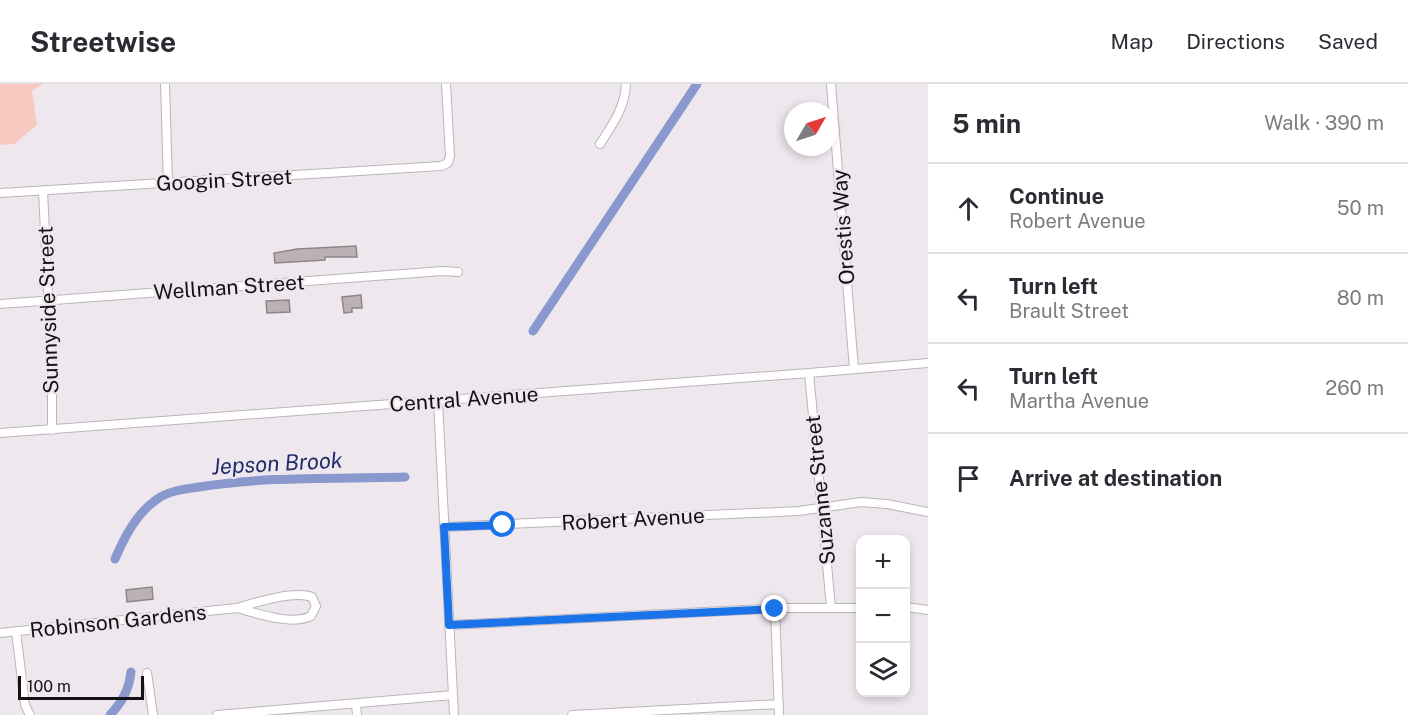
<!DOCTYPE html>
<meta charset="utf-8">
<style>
body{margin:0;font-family:"Public Sans",sans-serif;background:#f7f7f7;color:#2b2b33}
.controls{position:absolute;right:18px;bottom:18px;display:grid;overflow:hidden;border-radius:12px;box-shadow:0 3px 9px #0003}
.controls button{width:54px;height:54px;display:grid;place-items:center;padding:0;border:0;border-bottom:2px solid #e1e1e2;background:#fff;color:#2b2b33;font:30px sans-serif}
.compass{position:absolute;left:784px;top:18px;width:54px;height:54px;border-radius:50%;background:#fff;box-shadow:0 3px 9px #0003;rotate:51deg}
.scale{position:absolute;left:18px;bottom:15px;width:126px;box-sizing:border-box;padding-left:6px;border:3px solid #141214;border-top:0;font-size:16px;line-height:21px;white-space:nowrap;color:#141214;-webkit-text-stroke:4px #efe7ee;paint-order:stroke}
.stop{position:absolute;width:18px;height:18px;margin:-14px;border:4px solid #1a73e8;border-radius:50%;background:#fff}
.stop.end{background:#1a73e8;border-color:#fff;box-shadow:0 2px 6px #0008}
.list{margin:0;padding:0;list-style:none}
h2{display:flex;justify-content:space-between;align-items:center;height:78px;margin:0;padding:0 24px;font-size:26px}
h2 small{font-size:20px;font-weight:400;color:#7c7c81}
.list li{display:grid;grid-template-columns:39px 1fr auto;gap:18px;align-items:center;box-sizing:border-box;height:90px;padding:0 24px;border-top:2px solid #e1e1e2}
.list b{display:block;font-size:22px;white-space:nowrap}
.list p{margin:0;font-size:20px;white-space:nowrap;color:#7c7c81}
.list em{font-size:20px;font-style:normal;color:#7c7c81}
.icon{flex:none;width:33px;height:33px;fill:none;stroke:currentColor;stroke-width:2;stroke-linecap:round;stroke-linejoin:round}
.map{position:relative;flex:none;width:928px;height:631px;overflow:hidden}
header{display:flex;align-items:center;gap:36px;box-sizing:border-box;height:84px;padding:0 30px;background:#fff;border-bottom:2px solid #e1e1e2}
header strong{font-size:28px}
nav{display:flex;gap:33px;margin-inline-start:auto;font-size:21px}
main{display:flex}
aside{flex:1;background:#fff}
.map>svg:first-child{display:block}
.green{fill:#f7c9c1}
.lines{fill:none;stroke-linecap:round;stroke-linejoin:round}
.canal{stroke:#8999cd;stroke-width:9}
.building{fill:#bcb2b4;stroke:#8e8587;stroke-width:1.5}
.minor-casing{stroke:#bbb4ba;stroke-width:10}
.minor{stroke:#fff;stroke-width:8}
.route{stroke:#1a73e8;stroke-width:8}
.labels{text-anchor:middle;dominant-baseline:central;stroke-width:4.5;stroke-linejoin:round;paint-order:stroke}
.street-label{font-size:21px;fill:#141214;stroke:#efe7ee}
.water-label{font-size:22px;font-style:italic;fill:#222e6c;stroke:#efe7ee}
</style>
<header>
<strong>Streetwise</strong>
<nav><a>Map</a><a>Directions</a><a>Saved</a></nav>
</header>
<main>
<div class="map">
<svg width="928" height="631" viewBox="0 0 928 631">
<rect width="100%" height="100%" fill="#efe7ee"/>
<!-- green -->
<path class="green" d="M 0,0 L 43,0 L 32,7 L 37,41 L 14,60 L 0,61 Z"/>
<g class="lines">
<!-- canal -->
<path class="canal" d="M 533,247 L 697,0
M 115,475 C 124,454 136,430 156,416 C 167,407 185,405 199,403 C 267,392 336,395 405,393
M 110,631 C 122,618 129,606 131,588"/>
</g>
<!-- building -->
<path class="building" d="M 356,162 L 357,173 L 325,173 L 325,176 L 275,179 L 274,169 L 297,165 Z
M 361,211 L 362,224 L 352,224 L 352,228 L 344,229 L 342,213 Z
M 289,216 L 290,228 L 267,229 L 266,217 Z
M 152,503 L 153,515 L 127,518 L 126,506 Z"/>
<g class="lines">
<defs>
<path id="minor" d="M 165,0 L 168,99
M 831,0 L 854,285
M 600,60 C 612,41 625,24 626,0
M 43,107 L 52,289 L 52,346
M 0,109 L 441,82 L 448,79 L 450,72 L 446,0
M 0,220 L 443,187 L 458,188
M 809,289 L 831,523
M 438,317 L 454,631
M 0,349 L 809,289 L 928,279
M 444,443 L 799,427 L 861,418 L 887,420 L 928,428
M 906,523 L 928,526
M 775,525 L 779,631
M 449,541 L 785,524 L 860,524
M 16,547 L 25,621 L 30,631
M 0,549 L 237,524 C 254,519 294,506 312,513 L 316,522 L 311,532 C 292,542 256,529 237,524
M 147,589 L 153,631
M 356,620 L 357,631
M 217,631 L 453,611
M 572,631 L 779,620"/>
</defs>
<!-- minor casing -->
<use href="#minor" class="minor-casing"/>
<!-- minor -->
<use href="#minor" class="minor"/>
</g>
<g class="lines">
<!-- route -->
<path class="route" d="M 503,441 L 444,443 L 449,541 L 775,525"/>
</g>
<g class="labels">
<!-- street labels -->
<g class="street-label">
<text transform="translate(224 96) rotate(-3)">Googin Street</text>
<text transform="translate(843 143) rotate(-94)">Orestis Way</text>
<text transform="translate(229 203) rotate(-4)">Wellman Street</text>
<text transform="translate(48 226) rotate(-92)">Sunnyside Street</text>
<text transform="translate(464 315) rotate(-4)">Central Avenue</text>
<text transform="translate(820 406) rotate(-96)">Suzanne Street</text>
<text transform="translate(633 435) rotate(-3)">Robert Avenue</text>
<text transform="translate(118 537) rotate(-6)">Robinson Gardens</text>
</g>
<!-- water labels -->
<g class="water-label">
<text transform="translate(277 379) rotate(-3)">Jepson Brook</text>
</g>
</g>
</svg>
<div class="controls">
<button>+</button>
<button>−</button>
<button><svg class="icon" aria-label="layers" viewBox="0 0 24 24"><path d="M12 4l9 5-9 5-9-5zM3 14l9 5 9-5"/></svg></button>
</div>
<svg class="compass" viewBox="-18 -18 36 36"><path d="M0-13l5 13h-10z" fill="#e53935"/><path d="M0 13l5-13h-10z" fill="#7c7c81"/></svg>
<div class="scale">100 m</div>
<div class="stop" style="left:503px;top:441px"></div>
<div class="stop end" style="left:775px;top:525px"></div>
</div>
<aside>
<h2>5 min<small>Walk · 390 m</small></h2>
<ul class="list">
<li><svg class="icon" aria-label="ahead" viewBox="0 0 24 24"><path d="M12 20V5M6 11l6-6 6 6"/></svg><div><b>Continue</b><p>Robert Avenue</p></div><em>50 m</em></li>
<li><svg class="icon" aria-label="left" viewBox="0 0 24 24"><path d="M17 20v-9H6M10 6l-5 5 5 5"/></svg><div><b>Turn left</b><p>Brault Street</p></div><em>80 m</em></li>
<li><svg class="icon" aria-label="left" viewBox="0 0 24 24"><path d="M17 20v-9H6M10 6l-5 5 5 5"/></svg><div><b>Turn left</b><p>Martha Avenue</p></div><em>260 m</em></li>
<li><svg class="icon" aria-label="arrive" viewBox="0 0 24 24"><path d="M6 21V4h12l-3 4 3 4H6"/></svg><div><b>Arrive at destination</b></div></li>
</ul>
</aside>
</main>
